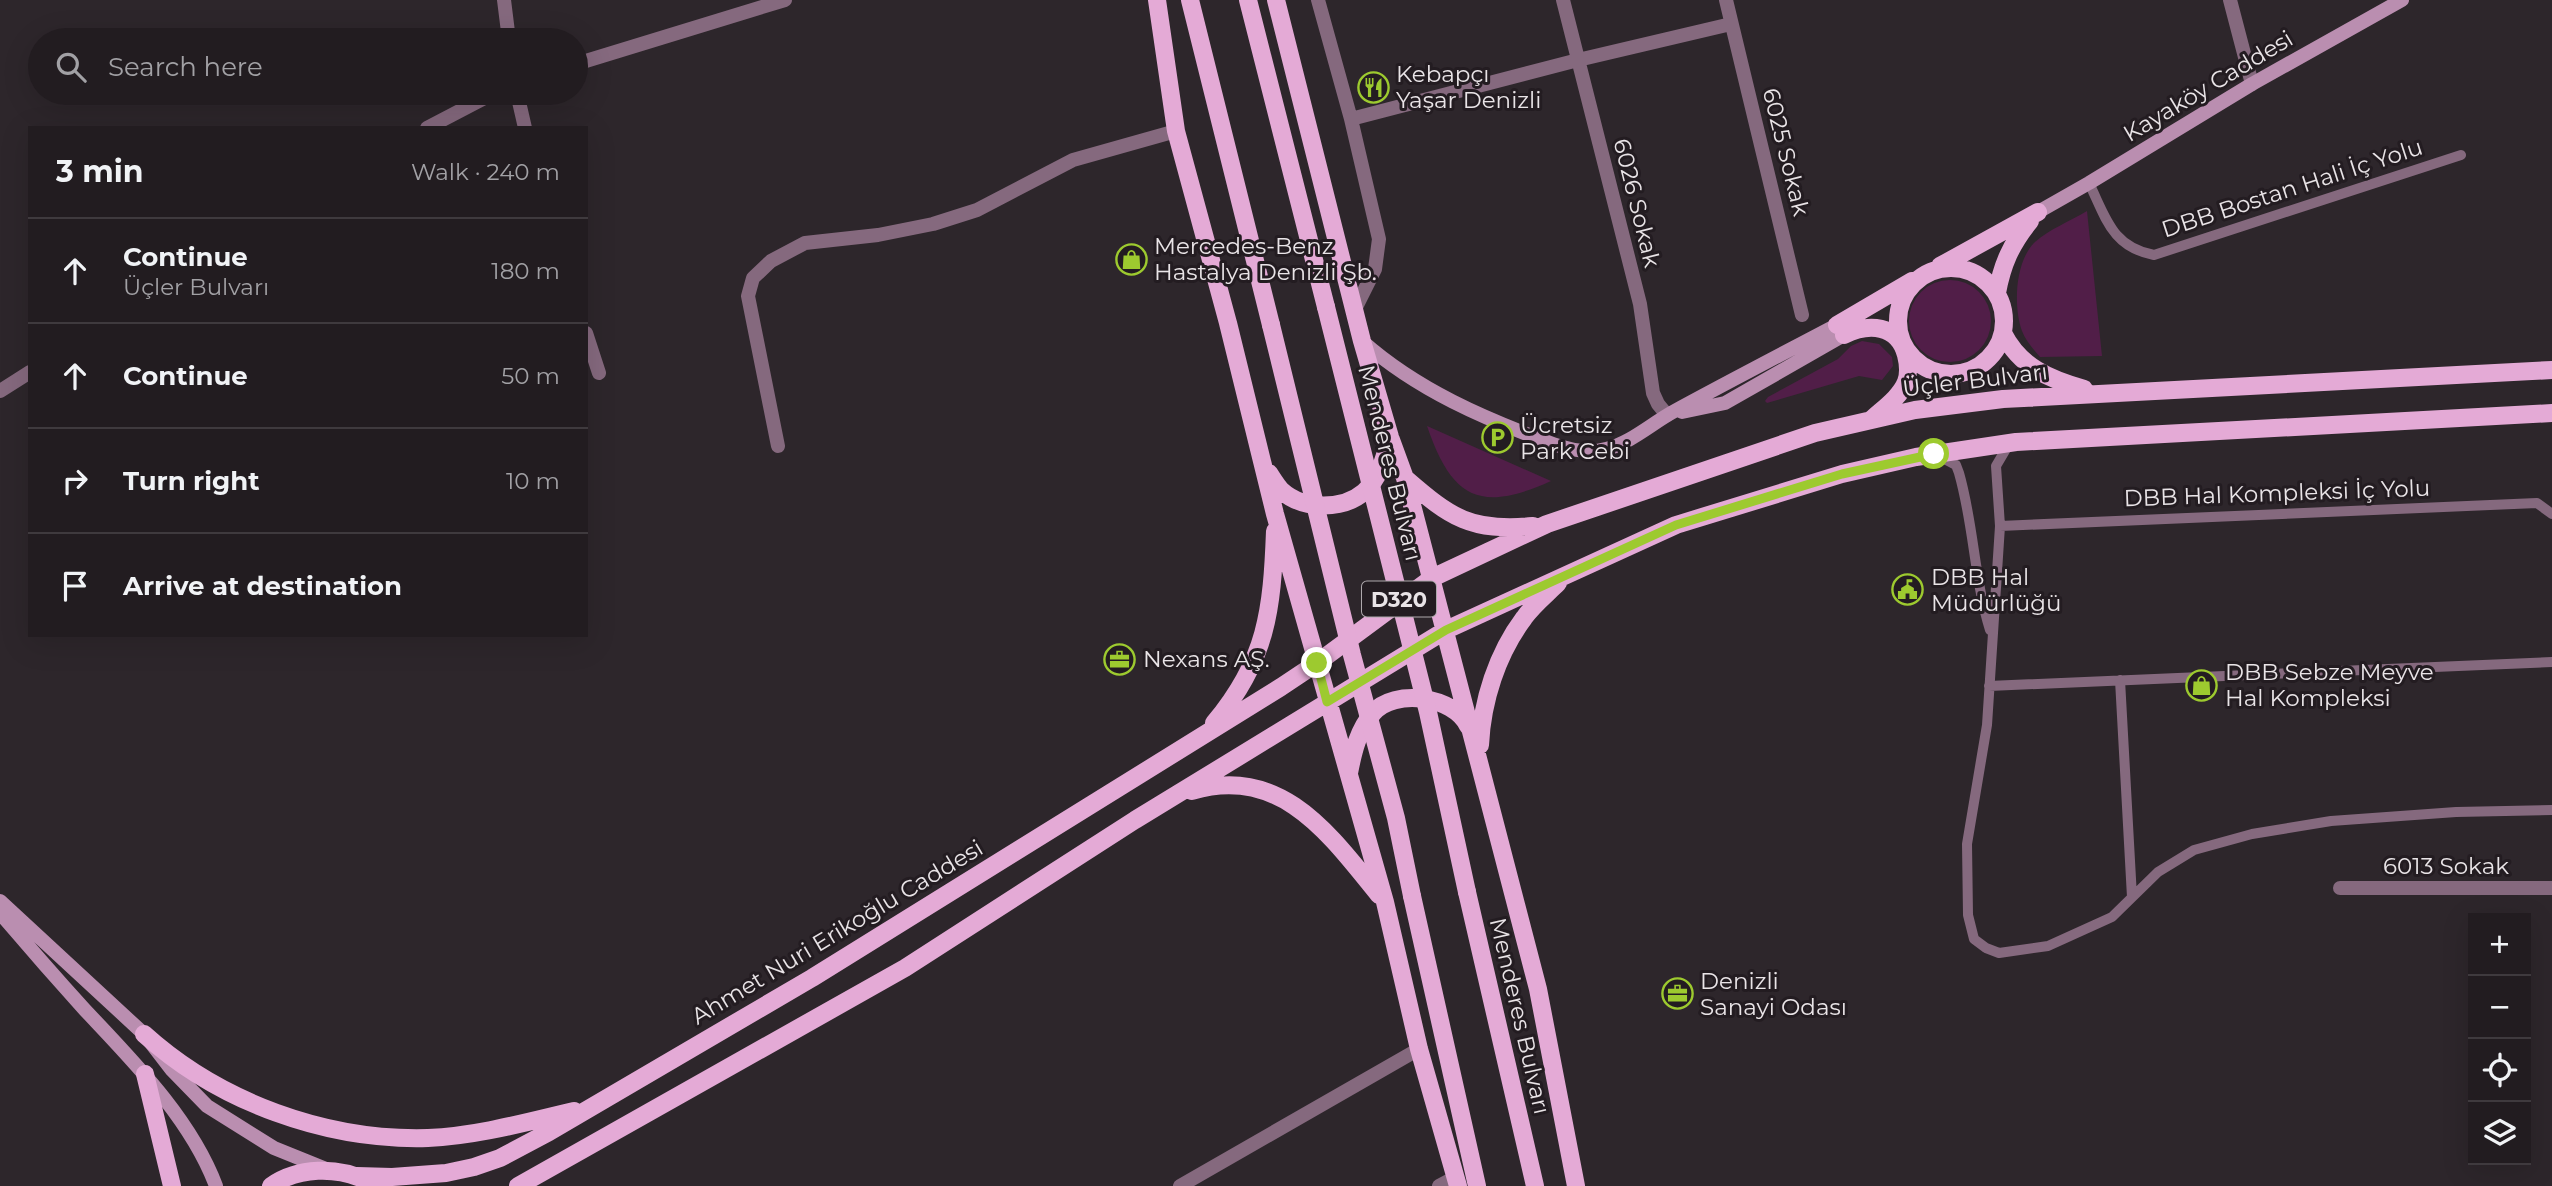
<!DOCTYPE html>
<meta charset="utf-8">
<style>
body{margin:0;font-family:Montserrat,sans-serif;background:#2a2529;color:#f1f3f6}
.controls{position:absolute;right:21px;bottom:21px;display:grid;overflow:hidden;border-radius:0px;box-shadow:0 7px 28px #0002}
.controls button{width:63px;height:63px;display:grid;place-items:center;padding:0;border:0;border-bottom:2px solid #3f3a3e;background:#221c20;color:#f1f3f6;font:35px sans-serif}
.stop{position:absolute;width:21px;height:21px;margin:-16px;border:5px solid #9dca2f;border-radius:50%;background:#fff}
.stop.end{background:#9dca2f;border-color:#fff;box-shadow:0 2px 7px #0008}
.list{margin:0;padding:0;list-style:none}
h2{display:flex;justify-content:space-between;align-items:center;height:91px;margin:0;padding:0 28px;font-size:30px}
h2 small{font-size:23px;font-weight:400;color:#a2a1a5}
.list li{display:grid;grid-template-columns:46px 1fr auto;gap:21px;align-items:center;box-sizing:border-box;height:105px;padding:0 28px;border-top:2px solid #3f3a3e}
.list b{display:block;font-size:26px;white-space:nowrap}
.list p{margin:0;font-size:23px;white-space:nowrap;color:#a2a1a5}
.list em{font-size:23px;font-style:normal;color:#a2a1a5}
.icon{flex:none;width:38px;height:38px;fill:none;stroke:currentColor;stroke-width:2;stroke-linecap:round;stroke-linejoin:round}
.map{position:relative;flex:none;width:2552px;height:1186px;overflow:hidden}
.search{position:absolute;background:#221c20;box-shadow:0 7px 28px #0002;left:28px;top:28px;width:560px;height:77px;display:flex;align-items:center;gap:18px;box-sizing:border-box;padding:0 24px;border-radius:38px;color:#a2a1a5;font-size:26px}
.panel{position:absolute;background:#221c20;box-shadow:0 7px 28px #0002;left:28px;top:126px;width:560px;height:511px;border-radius:0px}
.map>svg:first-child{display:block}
.green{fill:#511e48}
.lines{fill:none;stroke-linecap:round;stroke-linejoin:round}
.lane{stroke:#85697e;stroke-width:10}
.street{stroke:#85697e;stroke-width:14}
.secondary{stroke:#ba8eb0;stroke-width:14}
.primary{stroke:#e4aad6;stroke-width:18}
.primary-bridge{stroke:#e4aad6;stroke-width:18}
.route{stroke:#9dca2f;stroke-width:9}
.labels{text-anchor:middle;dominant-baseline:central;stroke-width:6;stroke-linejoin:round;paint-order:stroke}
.shield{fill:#231c21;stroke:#aea8ac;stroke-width:2}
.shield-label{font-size:21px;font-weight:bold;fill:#e9e4e7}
.poi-label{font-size:23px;fill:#e9e4e7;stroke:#231c21;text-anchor:start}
.street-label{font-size:23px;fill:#e9e4e7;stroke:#231c21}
</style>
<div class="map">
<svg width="2552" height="1186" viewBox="0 0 2552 1186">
<rect width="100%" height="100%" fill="#2d262b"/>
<!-- green -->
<path class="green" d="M 2087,211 L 2102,356 L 2040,357 C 2033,349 2026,341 2022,331 C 2013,306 2015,261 2035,242 C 2050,229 2070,221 2087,211 Z
M1909 321a41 41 0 1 1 82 0a41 41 0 1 1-82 0Z
M 1862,341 L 1879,344 L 1892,357 L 1893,366 L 1882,380 L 1859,376 L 1767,403 L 1765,401 L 1768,397 L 1838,359 L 1851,346 Z
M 1427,426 L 1551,481 C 1480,513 1452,499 1427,426 Z"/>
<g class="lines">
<!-- lane -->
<path class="lane" d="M 2089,183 C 2106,218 2112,247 2154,255 L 2461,155
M 2012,444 L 2006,449 L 1996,466 L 2000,526 L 1987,725 L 1967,844 L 1968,915 L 1974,939 L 1986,948 L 1999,953 L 2048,946 L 2112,917 L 2158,872 L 2194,850 L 2252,834 L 2331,821 L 2456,812 L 2552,810
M 1937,455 L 1956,465 L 1959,473 C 1974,525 1974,579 1990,630
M 2000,526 L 2537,503 L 2552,514
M 2120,680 L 2132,897
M 1989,686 L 2552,662"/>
<!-- street -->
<path class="street" d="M 504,0 L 509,40
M 1318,0 L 1351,119 L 1379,239 L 1375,269 L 1354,311
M 1563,0 L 1640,304 L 1653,393 L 1658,404 L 1667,415
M 1726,0 L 1802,315
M 2230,0 L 2252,84
M 576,64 L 785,0
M 517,93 L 525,128
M 1351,119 L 1578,60 L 1731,24
M 427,128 L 494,93
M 586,333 L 599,373
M 0,391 L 30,372
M 778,446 L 748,296 L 753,278 L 771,261 L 805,243 L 878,235 L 933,224 L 977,210 L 1073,160 L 1176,131
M 2340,888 L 2552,888
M 1180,1186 L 1419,1049
M 1439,1186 L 1456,1177"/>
<!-- secondary -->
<path class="secondary" d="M 2038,212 L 2089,183 L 2252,84 L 2402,0
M 1362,341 C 1417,390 1485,419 1553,444 C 1570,450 1588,454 1606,449 C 1630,443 1650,425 1671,413 C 1726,383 1782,354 1837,325
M 1682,412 L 1725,403 L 1844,335
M 0,901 L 144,1034 L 171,1069 L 207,1106 L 274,1148 L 326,1169
M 0,913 C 28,946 56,978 85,1010 C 133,1061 191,1119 216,1186"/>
<!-- primary -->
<path class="primary" d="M 1157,0 L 1176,131 L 1228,323 L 1275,514 L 1385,902 L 1419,1049 L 1458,1186
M 1190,0 L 1271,325
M 1248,0 L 1326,307
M 1276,0 L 1362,341 L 1390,437 L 1405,478 L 1538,989 L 1576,1186
M 1940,266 L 2038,212
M1898 321a53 53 0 1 1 106 0a53 53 0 1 1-106 0Z
M 1997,293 C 2002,265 2011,244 2030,221
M 1837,325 L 1912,281
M 2003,333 C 2020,367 2049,379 2084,389
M 1844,335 C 1868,323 1898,324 1906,355 C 1908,363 1909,374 1906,382 C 1900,397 1884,408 1872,419
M 1269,473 C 1273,479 1277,486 1282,491 C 1303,510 1343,510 1364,492 C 1380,478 1385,456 1390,437
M 1405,478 C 1451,518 1471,532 1533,526
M 1214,723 C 1267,660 1272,610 1275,531
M 1480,745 C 1482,701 1497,654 1524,618 C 1533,605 1547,594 1558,583
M 1349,773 C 1353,752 1358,730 1373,713 C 1394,688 1454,696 1468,726
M 1192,791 C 1281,764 1330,835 1379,895
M 1467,892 L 1535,1186
M 1412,896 L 1477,1186
M 144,1034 C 219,1102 326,1141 428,1138 C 477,1136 527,1122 574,1111
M 145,1074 L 172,1186
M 357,1176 L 392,1177 L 446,1173 L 474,1167 L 500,1158 L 549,1132 L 812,978 L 1281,687 L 1317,663 L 1432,578 L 1547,524 L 1815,433 L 1915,410 L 2003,399 L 2552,370
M 271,1186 C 298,1167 337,1166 367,1181
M 518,1186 L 905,968 L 1135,820 L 1446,630 L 1676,525 L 1842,474 L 1916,457 L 2016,442 L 2552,413"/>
<!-- primary-bridge -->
<path class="primary-bridge" d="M 1326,307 L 1428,712 L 1467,892
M 1271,325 L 1352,655 L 1396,818 L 1412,896"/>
</g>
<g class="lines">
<!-- route -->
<path class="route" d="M 1317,663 L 1327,702 L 1446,630 L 1676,525 L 1842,474 L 1934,454"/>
</g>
<!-- icons -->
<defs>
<symbol id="restaurant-ring" viewBox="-11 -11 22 22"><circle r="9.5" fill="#231c21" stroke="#9dca2f" stroke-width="1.5"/><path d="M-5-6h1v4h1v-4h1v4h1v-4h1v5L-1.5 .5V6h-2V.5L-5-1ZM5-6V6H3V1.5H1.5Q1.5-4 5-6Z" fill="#9dca2f"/></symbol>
<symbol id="shop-ring" viewBox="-11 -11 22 22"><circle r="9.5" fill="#231c21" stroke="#9dca2f" stroke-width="1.5"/><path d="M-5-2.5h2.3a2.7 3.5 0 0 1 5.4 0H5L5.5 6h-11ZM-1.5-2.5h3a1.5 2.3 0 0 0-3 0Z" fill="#9dca2f"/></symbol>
<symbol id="parking-ring" viewBox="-11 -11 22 22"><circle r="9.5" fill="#231c21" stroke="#9dca2f" stroke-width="1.5"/><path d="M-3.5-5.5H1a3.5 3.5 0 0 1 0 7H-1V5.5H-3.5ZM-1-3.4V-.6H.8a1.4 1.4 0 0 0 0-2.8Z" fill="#9dca2f"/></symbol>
<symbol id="civic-ring" viewBox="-11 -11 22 22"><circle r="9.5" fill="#231c21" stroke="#9dca2f" stroke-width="1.5"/><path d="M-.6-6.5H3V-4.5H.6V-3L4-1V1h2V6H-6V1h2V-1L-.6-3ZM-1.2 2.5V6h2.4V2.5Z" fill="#9dca2f"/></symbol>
<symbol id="office-ring" viewBox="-11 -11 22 22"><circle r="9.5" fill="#231c21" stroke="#9dca2f" stroke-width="1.5"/><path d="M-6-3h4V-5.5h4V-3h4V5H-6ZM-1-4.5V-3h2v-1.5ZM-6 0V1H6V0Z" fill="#9dca2f"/></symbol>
</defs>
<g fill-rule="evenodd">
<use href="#restaurant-ring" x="1356" y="70" width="35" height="35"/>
<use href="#shop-ring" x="1114" y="242" width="35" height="35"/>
<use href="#parking-ring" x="1480" y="420" width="35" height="35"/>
<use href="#civic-ring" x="1890" y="572" width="35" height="35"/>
<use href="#office-ring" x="1102" y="642" width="35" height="35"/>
<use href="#shop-ring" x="2184" y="668" width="35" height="35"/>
<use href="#office-ring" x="1660" y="976" width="35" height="35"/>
</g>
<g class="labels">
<!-- shield labels -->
<rect class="shield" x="1362" y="581.5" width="74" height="35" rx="5"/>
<g class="shield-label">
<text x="1399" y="599">D320</text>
</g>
<!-- poi labels -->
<g class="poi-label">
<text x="1396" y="74">Kebapçı<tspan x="1396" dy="26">Yaşar Denizli</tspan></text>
<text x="1154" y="246">Mercedes-Benz<tspan x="1154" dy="26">Hastalya Denizli Şb.</tspan></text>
<text x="1520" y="425">Ücretsiz<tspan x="1520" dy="26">Park Cebi</tspan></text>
<text x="1931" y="577">DBB Hal<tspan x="1931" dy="26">Müdürlüğü</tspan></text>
<text x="1143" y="659">Nexans AŞ.</text>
<text x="2225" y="672">DBB Sebze Meyve<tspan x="2225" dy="26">Hal Kompleksi</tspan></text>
<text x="1700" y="981">Denizli<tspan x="1700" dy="26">Sanayi Odası</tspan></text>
</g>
<!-- street labels -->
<g class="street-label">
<text transform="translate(2208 86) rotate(-31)">Kayaköy Caddesi</text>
<text transform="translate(1786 152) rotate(76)">6025 Sokak</text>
<text transform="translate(2292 188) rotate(-18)">DBB Bostan Hali İç Yolu</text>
<text transform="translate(1637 203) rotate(76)">6026 Sokak</text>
<text transform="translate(1975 380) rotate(-7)">Üçler Bulvarı</text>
<text transform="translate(1390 463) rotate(76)">Menderes Bulvarı</text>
<text transform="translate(2277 493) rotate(-2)">DBB Hal Kompleksi İç Yolu</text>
<text x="2446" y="866">6013 Sokak</text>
<text transform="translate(837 932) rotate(-31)">Ahmet Nuri Erikoğlu Caddesi</text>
<text transform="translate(1520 1016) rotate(77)">Menderes Bulvarı</text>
</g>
</g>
</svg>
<div class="controls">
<button>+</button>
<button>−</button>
<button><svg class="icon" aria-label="locate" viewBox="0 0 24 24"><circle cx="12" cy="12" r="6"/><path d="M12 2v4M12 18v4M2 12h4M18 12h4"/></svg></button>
<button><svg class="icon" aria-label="layers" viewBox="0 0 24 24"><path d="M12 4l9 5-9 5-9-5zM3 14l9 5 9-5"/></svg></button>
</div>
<div class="stop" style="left:1934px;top:454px"></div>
<div class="stop end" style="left:1317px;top:663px"></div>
<div class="search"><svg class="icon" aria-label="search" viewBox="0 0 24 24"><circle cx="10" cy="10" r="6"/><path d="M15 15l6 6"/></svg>Search here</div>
<section class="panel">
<h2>3 min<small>Walk · 240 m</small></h2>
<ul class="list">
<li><svg class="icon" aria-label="ahead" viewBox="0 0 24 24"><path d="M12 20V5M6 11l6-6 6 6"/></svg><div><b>Continue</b><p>Üçler Bulvarı</p></div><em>180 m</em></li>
<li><svg class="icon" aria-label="ahead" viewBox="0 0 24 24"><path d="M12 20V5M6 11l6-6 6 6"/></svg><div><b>Continue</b></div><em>50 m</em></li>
<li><svg class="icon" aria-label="right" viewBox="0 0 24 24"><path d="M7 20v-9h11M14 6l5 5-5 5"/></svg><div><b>Turn right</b></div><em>10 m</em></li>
<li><svg class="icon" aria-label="arrive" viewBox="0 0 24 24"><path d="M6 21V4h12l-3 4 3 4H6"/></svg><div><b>Arrive at destination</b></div></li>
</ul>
</section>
</div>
